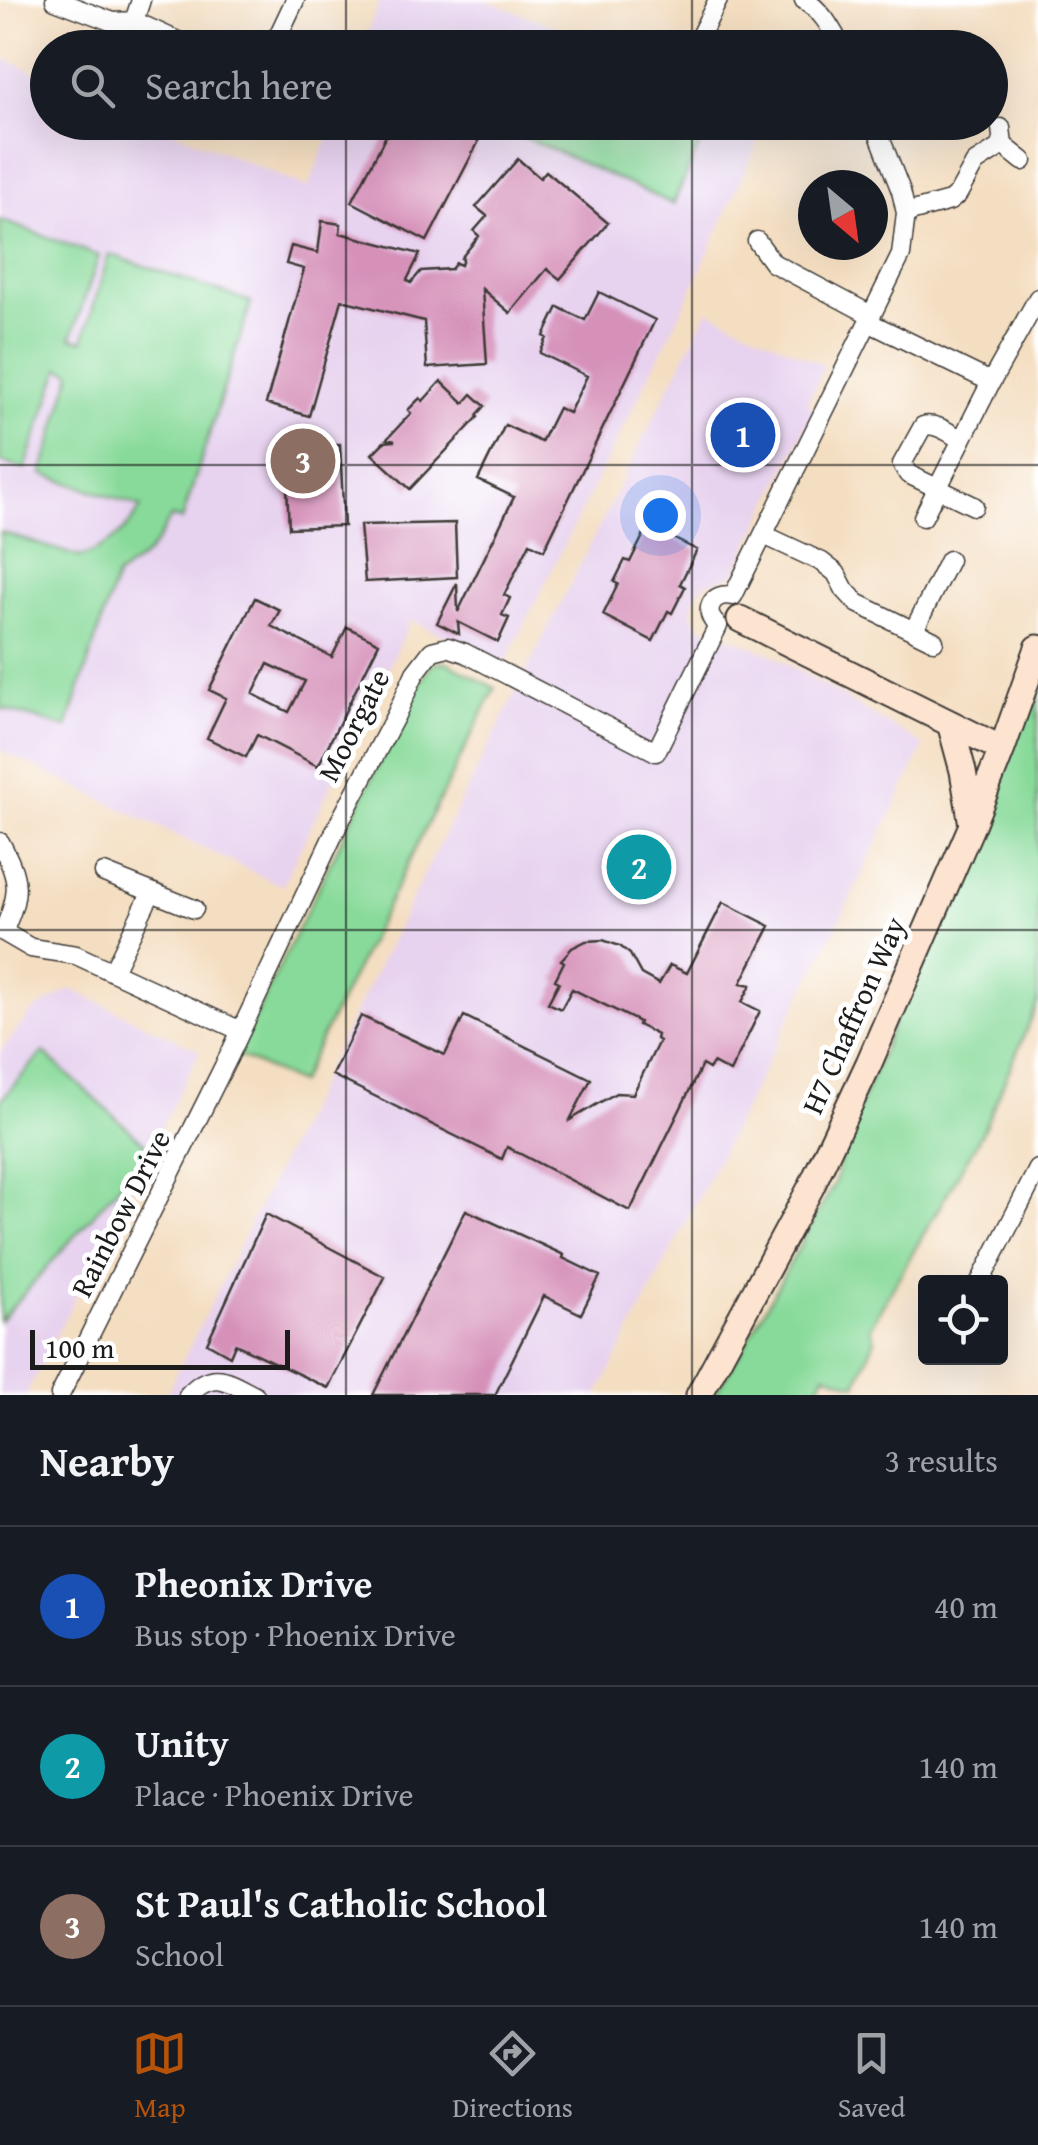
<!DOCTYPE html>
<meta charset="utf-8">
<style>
body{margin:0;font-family:"Gentium Book Plus",serif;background:#242831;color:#f1f3f6}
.controls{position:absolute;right:30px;bottom:30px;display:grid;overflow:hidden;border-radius:10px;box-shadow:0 10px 40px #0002}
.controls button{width:90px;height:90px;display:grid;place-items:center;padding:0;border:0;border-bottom:2px solid #363941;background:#171b24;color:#f1f3f6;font:50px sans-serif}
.compass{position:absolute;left:798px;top:170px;width:90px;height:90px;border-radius:50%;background:#171b24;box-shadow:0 10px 40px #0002;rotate:151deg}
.scale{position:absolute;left:30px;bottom:25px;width:260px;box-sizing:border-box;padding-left:10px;border:5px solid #1c1c1c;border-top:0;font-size:28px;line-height:35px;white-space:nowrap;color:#1c1c1c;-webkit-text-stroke:8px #fff;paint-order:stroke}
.you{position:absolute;left:660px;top:515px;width:35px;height:35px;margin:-25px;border:8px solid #fff;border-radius:50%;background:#1a73e8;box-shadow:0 0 0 15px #1a73e833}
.badge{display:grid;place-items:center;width:65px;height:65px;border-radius:50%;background:#b45309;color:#fff;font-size:32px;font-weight:700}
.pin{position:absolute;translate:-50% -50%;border:5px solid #fff;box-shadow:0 2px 10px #0006}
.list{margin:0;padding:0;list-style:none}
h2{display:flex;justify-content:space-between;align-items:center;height:130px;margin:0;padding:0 40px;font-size:42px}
h2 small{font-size:32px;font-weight:400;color:#9ea1a6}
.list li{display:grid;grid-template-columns:65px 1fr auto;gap:30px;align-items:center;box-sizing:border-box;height:160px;padding:0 40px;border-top:2px solid #363941}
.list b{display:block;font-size:38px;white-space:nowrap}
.list p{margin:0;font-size:32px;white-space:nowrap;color:#9ea1a6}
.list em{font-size:32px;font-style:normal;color:#9ea1a6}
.icon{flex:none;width:55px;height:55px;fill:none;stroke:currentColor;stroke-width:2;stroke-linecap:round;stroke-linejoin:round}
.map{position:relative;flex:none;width:1038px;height:1395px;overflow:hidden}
.search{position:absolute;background:#171b24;box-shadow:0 10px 40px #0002;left:30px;right:30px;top:30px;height:110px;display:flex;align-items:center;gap:25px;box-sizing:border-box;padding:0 35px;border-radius:55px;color:#9ea1a6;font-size:38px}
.sheet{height:610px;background:#171b24}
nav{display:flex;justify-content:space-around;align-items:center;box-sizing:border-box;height:140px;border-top:2px solid #363941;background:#171b24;font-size:28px;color:#9ea1a6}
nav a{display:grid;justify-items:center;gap:5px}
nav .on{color:#b45309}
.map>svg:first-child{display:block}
.built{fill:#e7d2ef}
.green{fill:#88da9a;stroke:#527b5b;stroke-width:2.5}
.building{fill:#d691b9;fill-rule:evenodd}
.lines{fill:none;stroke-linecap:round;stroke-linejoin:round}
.street-casing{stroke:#3c3935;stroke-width:21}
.secondary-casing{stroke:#3c3935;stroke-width:29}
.street{stroke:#fff;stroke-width:18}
.secondary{stroke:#fde4d0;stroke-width:25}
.grid{fill:none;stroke:#1c1c1c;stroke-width:2.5;stroke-opacity:0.55}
.labels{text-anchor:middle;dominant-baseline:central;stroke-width:10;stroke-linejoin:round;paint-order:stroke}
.street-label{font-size:30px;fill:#1c1c1c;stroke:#fff}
</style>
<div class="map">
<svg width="1038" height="1395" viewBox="0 0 1038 1395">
<rect width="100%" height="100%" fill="#fff"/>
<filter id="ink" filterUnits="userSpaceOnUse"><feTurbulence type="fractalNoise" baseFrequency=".01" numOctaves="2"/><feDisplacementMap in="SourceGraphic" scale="20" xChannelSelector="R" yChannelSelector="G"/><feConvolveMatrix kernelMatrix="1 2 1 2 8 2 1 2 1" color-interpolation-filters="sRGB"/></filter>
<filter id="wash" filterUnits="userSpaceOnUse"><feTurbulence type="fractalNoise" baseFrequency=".0048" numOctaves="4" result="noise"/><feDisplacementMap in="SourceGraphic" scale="40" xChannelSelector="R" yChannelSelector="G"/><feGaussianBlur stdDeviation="2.25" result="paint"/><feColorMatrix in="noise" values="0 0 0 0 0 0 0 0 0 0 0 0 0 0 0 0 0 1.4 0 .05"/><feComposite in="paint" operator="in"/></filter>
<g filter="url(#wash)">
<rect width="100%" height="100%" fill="#f4dec1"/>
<!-- built -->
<path class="built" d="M 380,0 L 485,0 L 556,27 L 593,47 L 362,48 Z
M 0,57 L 47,77 L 48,122 L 154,123 L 308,188 L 334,123 L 749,122 L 764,128 L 686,302 L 504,665 L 411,620 L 282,886 L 0,750 Z
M 708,310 L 824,366 L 808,402 L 813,412 L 740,563 L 733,575 L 707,583 L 699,590 L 695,597 L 692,611 L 696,624 L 771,654 L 924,746 L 842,915 L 598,1395 L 166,1395 L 324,1074 Z
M 71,989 L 200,1051 L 26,1395 L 0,1395 L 0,1052 L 32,1012 Z"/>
<!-- green -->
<path class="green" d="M 520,123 L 520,122 L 709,123 L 673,204 L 515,133 Z
M 0,220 L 99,256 L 71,338 L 83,341 L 109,254 L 251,302 L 182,520 L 171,517 L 156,543 L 146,555 L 116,577 L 67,728 L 0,708 L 0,532 L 80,557 C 107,548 127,533 141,507 L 42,474 L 72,372 L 60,368 L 25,469 L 0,462 Z
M 447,662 L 495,688 L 299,1083 L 236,1055 L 412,696 L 432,664 Z
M 1038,663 L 1038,1003 L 982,1133 L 870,1327 L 875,1340 L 856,1385 L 825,1374 L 815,1395 L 714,1395 L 742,1350 L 834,1184 L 847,1138 Z
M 43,1052 L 151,1149 L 0,1321 L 0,1101 Z"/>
<g id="blocks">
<!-- building -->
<path class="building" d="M 393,122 L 443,122 L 457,130 L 460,123 L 477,132 L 474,139 L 479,141 L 427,241 L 352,202 Z
M 518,159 L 540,178 L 546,171 L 608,223 L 560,279 L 547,269 L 510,313 L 482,289 L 487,364 L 427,368 L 424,321 L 342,300 L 309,416 L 266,404 L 304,269 L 286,264 L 291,246 L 318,253 L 322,221 L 341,224 L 340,233 L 420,254 L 407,280 L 411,283 L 421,271 L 451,269 L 456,263 L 461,265 L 463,259 L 461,258 L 479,236 L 474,231 L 487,216 L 476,207 Z
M 599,292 L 655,320 L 544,550 L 530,543 L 504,595 L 510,598 L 502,615 L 509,618 L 498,642 L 458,622 L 459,634 L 437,623 L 457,583 L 458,612 L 514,497 L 478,480 L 505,425 L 541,442 L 558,408 L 569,413 L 587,376 L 540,353 L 547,338 L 544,336 L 558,307 L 585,320 Z
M 441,381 L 464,403 L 472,394 L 485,406 L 477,415 L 478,417 L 410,489 L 372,454 L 384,442 L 395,441 L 387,439 L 411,413 L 408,410 L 420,398 L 423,401 Z
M 340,444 L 344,526 L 289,528 L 285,446 Z
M 455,523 L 457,577 L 365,582 L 360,525 Z
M 648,526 L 697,550 L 680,584 L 685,587 L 672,613 L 668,611 L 653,641 L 603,615 L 618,584 L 614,582 L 625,560 L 630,562 Z
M 255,598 L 280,610 L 271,626 L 332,657 L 347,627 L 379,643 L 318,766 L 257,735 L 246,757 L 207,738 L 226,698 L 209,690 ZM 268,664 L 305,681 L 289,712 L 253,694 Z
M 723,902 L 770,926 L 741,983 L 751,985 L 742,1002 L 760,1011 L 730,1072 L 713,1063 L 709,1069 L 702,1065 L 630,1211 L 507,1147 L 502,1159 L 332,1075 L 361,1016 L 445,1055 L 464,1016 L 591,1079 L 570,1120 L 616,1093 L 633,1094 L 659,1041 L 656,1039 L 657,1035 L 638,1025 L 639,1022 L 572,989 L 561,1009 L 548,1003 L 559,982 L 555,980 L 564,962 L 561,960 L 572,948 L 586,941 L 603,940 L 620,946 L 630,954 L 641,974 L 659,984 L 670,965 L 687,973 Z
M 466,1210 L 564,1255 L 563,1258 L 600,1276 L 581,1314 L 544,1296 L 495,1395 L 373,1395 Z
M 266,1214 L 385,1277 L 328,1388 L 235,1344 L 230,1356 L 207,1343 Z"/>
</g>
</g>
<g filter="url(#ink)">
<use href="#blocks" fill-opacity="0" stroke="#3c3935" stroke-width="2.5"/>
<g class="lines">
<defs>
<path id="street" d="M 55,0 L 113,22 L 134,21 L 193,48
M 804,0 C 822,10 832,30 842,48
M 134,21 L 141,0
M 265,48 L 278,36 L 295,0
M 694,48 L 718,0
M 1001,128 L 1003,145 L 1023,161
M 906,213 L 950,201 L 958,194 L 975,163 L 1003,145
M 757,241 L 773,263 L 871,315
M 868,322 L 991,382
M 962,440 C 951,434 936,422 923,426 L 902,464 L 908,474 L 974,506
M 923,517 L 991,382 L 1038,298
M 764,535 L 822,562 L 836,573 L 845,590 L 857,603 L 934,641
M 733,596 L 901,255 L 906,213 L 901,191 L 874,122
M 718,626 C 701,612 712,591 733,596
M 914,630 L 949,560
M 0,842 C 20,880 21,892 3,932
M 104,873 L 194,909
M 0,930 L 31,948 L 76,955 L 241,1031
M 113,971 L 151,893
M 980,1282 L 1038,1169
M 60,1395 L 229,1056 L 338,825 L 396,715 L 415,673 L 432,651 L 448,647 L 465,653 L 656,752 L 718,626
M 188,1395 C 213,1368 227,1381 255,1395"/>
<path id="secondary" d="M 740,619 L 1002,749
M 950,723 L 963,771 L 972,825
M 699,1395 L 811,1187 L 869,1063 L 972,825 L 1002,749 L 1038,648"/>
</defs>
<!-- street casing -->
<use href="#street" class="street-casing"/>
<!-- secondary casing -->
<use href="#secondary" class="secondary-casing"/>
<!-- street -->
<use href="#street" class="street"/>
<!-- secondary -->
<use href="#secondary" class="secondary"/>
</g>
</g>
<!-- grid -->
<path class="grid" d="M 346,0 L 346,48M 692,0 L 692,48M 346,122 L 346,1395M 692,122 L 692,1395M 0,465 L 1038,465M 0,930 L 1038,930"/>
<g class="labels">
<!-- street labels -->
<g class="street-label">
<text transform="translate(353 725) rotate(-63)">Moorgate</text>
<text transform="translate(853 1015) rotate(-66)">H7 Chaffron Way</text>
<text transform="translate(120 1213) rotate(-63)">Rainbow Drive</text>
</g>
</g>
</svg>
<div class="controls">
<button><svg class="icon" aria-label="locate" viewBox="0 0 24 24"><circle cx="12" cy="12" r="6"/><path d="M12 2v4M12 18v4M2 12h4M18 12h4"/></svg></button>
</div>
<svg class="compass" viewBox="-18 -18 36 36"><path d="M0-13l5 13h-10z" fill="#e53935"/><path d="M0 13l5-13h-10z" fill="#9ea1a6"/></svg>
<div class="scale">100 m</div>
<div class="you"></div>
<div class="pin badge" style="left:743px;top:435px;background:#1a4fb4">1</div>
<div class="pin badge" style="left:639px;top:867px;background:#0f9aa8">2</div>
<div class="pin badge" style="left:303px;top:461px;background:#8d6e63">3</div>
<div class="search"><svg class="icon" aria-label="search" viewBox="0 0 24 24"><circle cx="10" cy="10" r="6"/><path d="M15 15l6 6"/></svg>Search here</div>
</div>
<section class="sheet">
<h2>Nearby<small>3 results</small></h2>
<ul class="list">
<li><span class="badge" style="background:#1a4fb4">1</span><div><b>Pheonix Drive</b><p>Bus stop · Phoenix Drive</p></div><em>40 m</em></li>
<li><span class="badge" style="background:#0f9aa8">2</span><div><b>Unity</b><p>Place · Phoenix Drive</p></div><em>140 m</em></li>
<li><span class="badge" style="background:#8d6e63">3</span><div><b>St Paul's Catholic School</b><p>School</p></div><em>140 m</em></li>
</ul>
</section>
<nav>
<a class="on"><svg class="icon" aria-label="map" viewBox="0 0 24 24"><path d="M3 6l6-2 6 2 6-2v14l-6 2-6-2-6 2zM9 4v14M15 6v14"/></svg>Map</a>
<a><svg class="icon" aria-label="directions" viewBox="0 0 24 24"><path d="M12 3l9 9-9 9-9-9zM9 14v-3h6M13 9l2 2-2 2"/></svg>Directions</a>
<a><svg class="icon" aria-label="saved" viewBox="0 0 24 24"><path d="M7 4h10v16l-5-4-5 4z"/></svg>Saved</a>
</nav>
